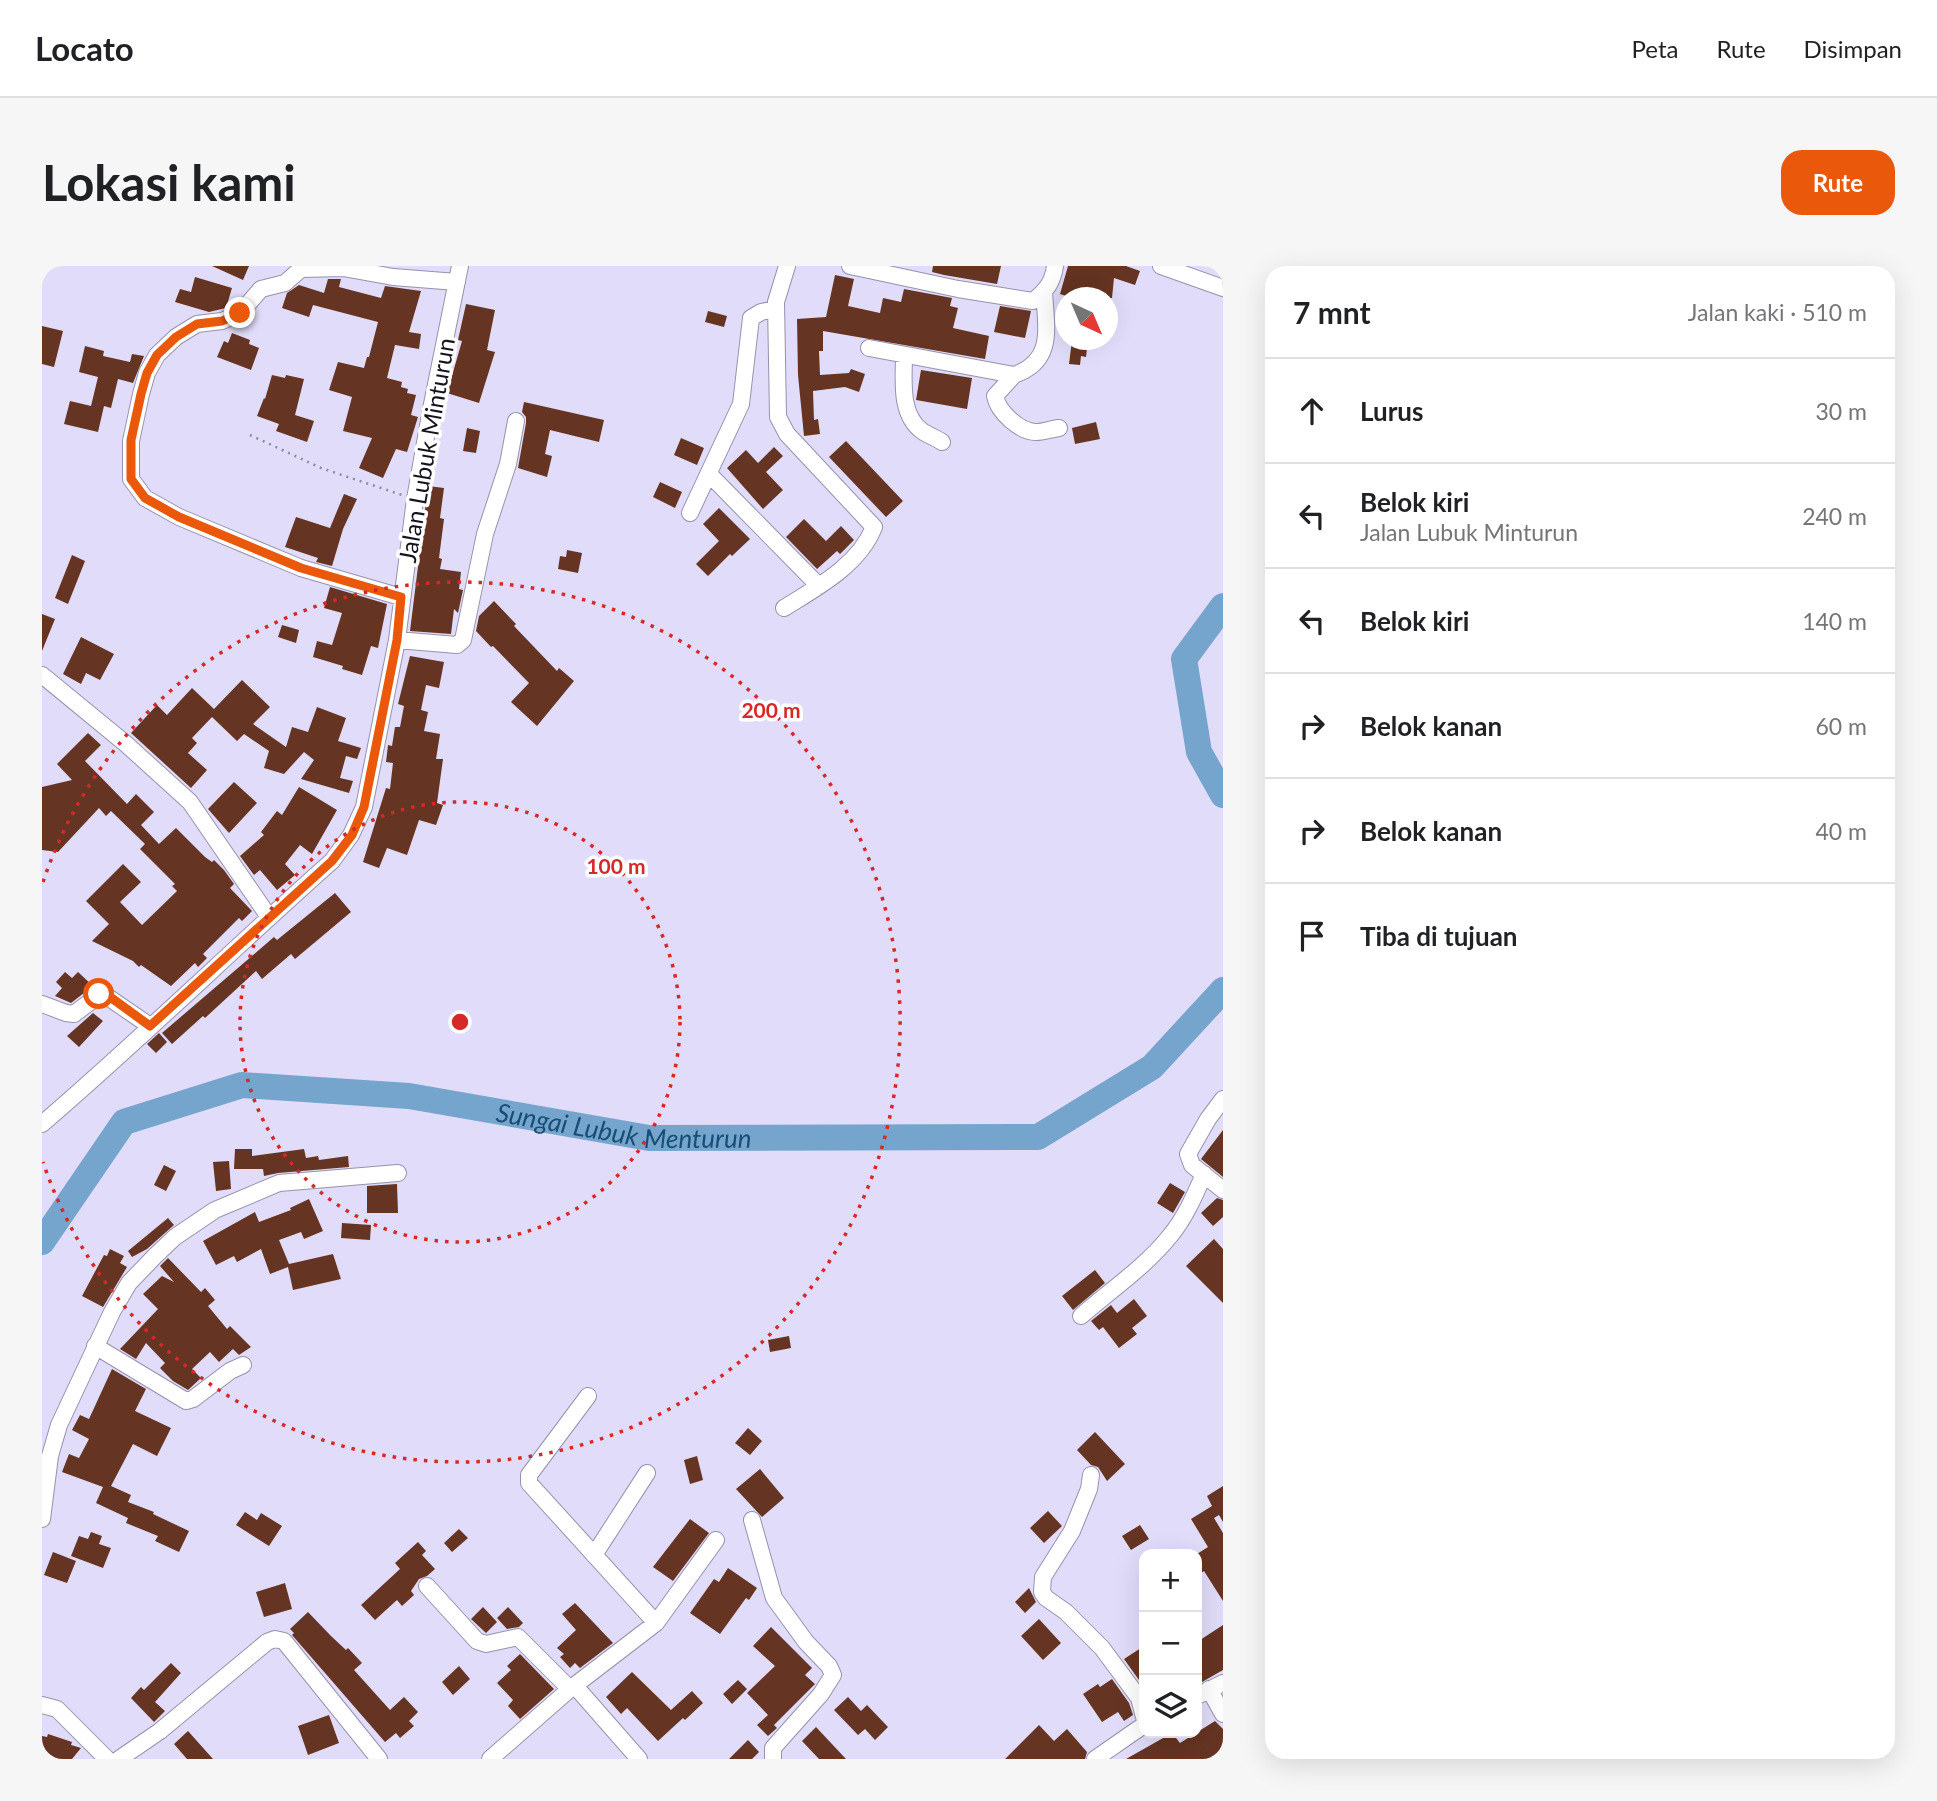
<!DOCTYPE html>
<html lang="id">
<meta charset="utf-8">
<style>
body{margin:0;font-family:Lato,sans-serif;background:#f6f6f6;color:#202124}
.controls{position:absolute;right:21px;bottom:21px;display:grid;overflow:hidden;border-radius:14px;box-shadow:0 7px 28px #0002}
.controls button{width:63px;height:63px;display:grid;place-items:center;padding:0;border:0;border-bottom:2px solid #e0e0e0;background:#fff;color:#202124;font:35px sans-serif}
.compass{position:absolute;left:1013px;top:21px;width:63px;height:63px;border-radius:50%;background:#fff;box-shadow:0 7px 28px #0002;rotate:136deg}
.stop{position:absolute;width:21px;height:21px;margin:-16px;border:5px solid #ea580c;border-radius:50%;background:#fff}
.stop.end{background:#ea580c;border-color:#fff;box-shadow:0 2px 7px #0008}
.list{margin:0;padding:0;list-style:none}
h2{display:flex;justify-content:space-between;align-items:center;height:91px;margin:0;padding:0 28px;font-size:30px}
h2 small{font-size:23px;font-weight:400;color:#757577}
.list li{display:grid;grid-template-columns:46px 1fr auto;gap:21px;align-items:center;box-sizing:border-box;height:105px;padding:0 28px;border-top:2px solid #e0e0e0}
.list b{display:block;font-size:26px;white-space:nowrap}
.list p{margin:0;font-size:23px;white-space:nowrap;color:#757577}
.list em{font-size:23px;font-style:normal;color:#757577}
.icon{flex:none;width:38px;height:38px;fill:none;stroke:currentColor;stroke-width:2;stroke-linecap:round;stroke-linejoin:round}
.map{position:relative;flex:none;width:1181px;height:1493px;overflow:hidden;border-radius:21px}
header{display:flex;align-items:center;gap:42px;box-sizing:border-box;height:98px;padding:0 35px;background:#fff;border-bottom:2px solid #e0e0e0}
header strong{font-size:33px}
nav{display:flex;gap:38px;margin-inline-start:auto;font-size:24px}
.intro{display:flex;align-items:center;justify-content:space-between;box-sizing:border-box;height:168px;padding:0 42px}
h1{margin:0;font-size:49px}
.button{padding:18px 32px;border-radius:21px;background:#ea580c;color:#fff;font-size:24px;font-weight:700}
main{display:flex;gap:42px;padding:0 42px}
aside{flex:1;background:#fff;border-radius:21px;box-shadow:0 7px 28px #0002}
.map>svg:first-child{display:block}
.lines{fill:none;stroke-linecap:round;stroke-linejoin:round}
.river{stroke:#75a5cc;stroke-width:26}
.building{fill:#663422}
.minor-casing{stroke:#9692ad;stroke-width:18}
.path{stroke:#8e8a9f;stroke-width:2.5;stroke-dasharray:2 5;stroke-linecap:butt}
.minor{stroke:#fff;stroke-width:16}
.route{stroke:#ea580c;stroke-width:9}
.ring{fill:none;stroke:#d62828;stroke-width:3.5;stroke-dasharray:3.5 7}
.labels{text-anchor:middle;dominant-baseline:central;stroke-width:7;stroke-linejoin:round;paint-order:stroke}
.street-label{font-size:24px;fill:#14121c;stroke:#fff}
.water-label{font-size:26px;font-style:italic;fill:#174e75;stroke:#fff}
.centre{fill:#d62828;stroke:#fff;stroke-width:3.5}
.ring-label{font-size:21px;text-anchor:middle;font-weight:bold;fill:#d62828;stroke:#fff;stroke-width:7;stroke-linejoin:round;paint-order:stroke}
</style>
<header>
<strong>Locato</strong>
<nav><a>Peta</a><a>Rute</a><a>Disimpan</a></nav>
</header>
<div class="intro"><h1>Lokasi kami</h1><a class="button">Rute</a></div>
<main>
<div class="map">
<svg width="1181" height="1493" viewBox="0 0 1181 1493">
<rect width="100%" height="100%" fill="#e1dcf9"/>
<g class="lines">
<!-- river -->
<g class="river">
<path d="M 1181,340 L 1142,393 L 1157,486 L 1181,529"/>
<path id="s1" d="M 0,976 L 82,856 L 200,819 L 367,830 L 607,872 L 996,871 L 1110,801 L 1181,724"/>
</g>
</g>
<!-- building -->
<path class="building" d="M 170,0 L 207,0 L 201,14 Z
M 891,0 L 959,0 L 955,18 L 902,9 L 890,6 Z
M 1026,0 L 1084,0 L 1098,5 L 1093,19 L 1072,12 L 1070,32 L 1030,32 L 1018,28 Z
M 793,9 L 812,13 L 806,40 L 838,47 L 841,32 L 859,36 L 862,23 L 910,32 L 908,40 L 916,42 L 911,62 L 947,70 L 943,93 L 781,65 L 781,85 L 777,85 L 778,109 L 807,107 L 809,103 L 823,108 L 817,126 L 803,121 L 771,125 L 772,154 L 776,153 L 778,168 L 762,170 L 756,109 L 755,53 L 784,51 Z
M 153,11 L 190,22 L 184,42 L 167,46 L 133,36 L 138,23 L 149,26 Z
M 286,13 L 299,13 L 297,21 L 339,32 L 343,20 L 379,25 L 367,66 L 379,68 L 377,83 L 353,79 L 345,112 L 360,116 L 359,121 L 366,123 L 365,127 L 374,129 L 369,149 L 376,151 L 365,186 L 354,183 L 341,212 L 317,202 L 330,172 L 301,165 L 310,131 L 287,124 L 296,96 L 322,102 L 325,91 L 327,91 L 336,56 L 271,39 L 267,51 L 240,42 L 245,27 L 257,19 L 282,27 Z
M 424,38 L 453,44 L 445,84 L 453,86 L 437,137 L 405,127 L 420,75 L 416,74 Z
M 958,40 L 989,45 L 983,72 L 952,66 Z
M 666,45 L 685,50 L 682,61 L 663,56 Z
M 0,60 L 21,65 L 12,101 L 0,98 Z
M 190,67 L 208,74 L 207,78 L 217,82 L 209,104 L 175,91 L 182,75 L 186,77 Z
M 1030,74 L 1046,74 L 1044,91 L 1039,90 L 1038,99 L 1027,98 Z
M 43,80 L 62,85 L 61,90 L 88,96 L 90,88 L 102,90 L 91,117 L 76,113 L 69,142 L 62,140 L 56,166 L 22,158 L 28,135 L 49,140 L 56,111 L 37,106 Z
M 879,104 L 930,112 L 925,143 L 874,134 Z
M 230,109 L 243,112 L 244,109 L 262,113 L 253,149 L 272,155 L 265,176 L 234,165 L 237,158 L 215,150 L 222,132 L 223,133 Z
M 482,136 L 562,154 L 557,176 L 508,164 L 503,188 L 510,190 L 505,211 L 476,202 L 484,157 L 484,151 L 480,146 Z
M 1054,156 L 1058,173 L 1033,178 L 1030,162 Z
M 425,162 L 438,165 L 434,187 L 421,185 Z
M 639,172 L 662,182 L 655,199 L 632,189 Z
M 804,175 L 861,235 L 844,251 L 787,191 Z
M 732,181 L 741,190 L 724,206 L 741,224 L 721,243 L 685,202 L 704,184 L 716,197 Z
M 618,216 L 640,226 L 633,242 L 611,231 Z
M 386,220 L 402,222 L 398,252 L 402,253 L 397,292 L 400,293 L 398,303 L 419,306 L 417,323 L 421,324 L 416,347 L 412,343 L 409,368 L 368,365 Z
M 302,228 L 315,233 L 301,263 L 290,300 L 274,296 L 276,292 L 243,281 L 254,251 L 288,262 Z
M 677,242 L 708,273 L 690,290 L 688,288 L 666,310 L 654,298 L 677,275 L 661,258 Z
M 762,253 L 784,275 L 799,260 L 812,274 L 798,288 L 795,285 L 775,303 L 744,271 Z
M 525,284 L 540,287 L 536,307 L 516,303 L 518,290 L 524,291 Z
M 30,289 L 43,295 L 26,338 L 13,332 Z
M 288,321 L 345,338 L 336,382 L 329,380 L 320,409 L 300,403 L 301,400 L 271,391 L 275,375 L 290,379 L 300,347 L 282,342 Z
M 452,335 L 474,358 L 472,360 L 515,405 L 517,402 L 532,415 L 495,460 L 469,436 L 487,417 L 451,380 L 449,381 L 434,365 L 437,350 Z
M 0,348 L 13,353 L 0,385 Z
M 240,359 L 257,364 L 254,377 L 236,371 Z
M 39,371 L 72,388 L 58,414 L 44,407 L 39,418 L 21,408 Z
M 368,390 L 402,396 L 397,422 L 384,419 L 379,444 L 386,446 L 382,465 L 398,468 L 394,493 L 401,493 L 395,537 L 401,539 L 394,559 L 377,554 L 365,589 L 345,582 L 337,602 L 321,596 L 344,522 L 348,523 L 351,497 L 344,496 L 346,479 L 350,480 L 353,461 L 358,461 L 362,440 L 356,438 Z
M 200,414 L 228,441 L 211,458 L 244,481 L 250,461 L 266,466 L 275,441 L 304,452 L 296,475 L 319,482 L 315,493 L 304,490 L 298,512 L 311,515 L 307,527 L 259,513 L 272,494 L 262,486 L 242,508 L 222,502 L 227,485 L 202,468 L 195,475 L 170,451 L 150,472 L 155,477 L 146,487 L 165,504 L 149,522 L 89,467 L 115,439 L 125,449 L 150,422 L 172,443 Z
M 46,467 L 59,479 L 43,495 L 85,538 L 94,528 L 112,546 L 99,559 L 117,578 L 134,562 L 163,591 L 170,596 L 172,594 L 182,604 L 192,618 L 188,622 L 210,645 L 200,655 L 197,652 L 161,688 L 165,692 L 156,701 L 153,697 L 129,720 L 99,699 L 97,701 L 91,695 L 50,675 L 67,658 L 44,635 L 81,598 L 99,616 L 78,636 L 100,659 L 135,625 L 130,620 L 133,618 L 98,583 L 103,578 L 69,545 L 64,550 L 57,542 L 16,586 L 0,584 L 0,521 L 30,514 L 15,498 Z
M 192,516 L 215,537 L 187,567 L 166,543 Z
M 257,521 L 295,544 L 270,588 L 258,579 L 243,598 L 253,609 L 235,624 L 218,604 L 212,609 L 198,590 L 222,569 L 219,566 L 235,545 L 240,549 Z
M 293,627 L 309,646 L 253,693 L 249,688 L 220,713 L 214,705 L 163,752 L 161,750 L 130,778 L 120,767 L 232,671 L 235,674 Z
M 23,706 L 30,712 L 36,706 L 51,720 L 29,737 L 13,730 L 20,722 L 14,716 Z
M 51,747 L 61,755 L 37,781 L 25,770 Z
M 117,767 L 125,776 L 114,787 L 105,778 Z
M 1181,864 L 1181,911 L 1159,893 Z
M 193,883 L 210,883 L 210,890 L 262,883 L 264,892 L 276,890 L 277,894 L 306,890 L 307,901 L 236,907 L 222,910 L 221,903 L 192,903 Z
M 187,895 L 189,923 L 174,925 L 171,896 Z
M 122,899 L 134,905 L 124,925 L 112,919 Z
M 1128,917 L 1143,926 L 1131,947 L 1115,937 Z
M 355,918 L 356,947 L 325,947 L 325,920 Z
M 1175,932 L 1181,934 L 1181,951 L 1171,960 L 1159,947 Z
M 267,933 L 281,965 L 262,973 L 259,966 L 237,974 L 247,998 L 291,988 L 299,1013 L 251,1024 L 246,1001 L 228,1008 L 219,983 L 195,996 L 192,990 L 174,999 L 161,975 L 213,946 L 217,956 L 249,944 L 248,942 Z
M 126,952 L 132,959 L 105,983 L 90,991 L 86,985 Z
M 300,957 L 329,959 L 328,974 L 299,972 Z
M 1172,973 L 1181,983 L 1181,1037 L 1144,1000 Z
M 68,983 L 82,990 L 78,997 L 85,1001 L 61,1041 L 40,1030 L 62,989 L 65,990 Z
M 126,992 L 159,1026 L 163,1022 L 173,1034 L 166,1040 L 185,1063 L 188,1060 L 209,1081 L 197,1089 L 191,1083 L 177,1096 L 168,1086 L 150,1103 L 159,1112 L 146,1124 L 131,1115 L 118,1102 L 123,1097 L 104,1077 L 94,1093 L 78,1083 L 116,1043 L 101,1028 L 120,1010 L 132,1016 L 118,1000 Z
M 1053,1004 L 1063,1017 L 1031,1044 L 1020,1030 Z
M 1092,1033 L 1105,1050 L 1090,1062 L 1095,1068 L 1077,1082 L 1061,1061 L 1057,1064 L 1049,1055 L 1069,1039 L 1075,1047 Z
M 747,1070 L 749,1082 L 728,1086 L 726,1074 Z
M 70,1103 L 104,1123 L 93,1145 L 129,1162 L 115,1190 L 91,1178 L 69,1220 L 89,1229 L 86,1236 L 112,1246 L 111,1248 L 147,1265 L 137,1286 L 113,1275 L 116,1270 L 84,1257 L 86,1252 L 54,1237 L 61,1221 L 20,1206 L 27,1188 L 37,1192 L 47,1173 L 30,1164 L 38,1149 L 47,1153 Z
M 706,1162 L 720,1175 L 708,1189 L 693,1177 Z
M 1053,1166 L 1083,1198 L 1065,1215 L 1056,1201 L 1049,1199 L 1035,1184 Z
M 655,1190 L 661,1214 L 648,1218 L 642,1194 Z
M 718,1203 L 742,1232 L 720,1251 L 694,1223 Z
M 1181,1220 L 1181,1256 L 1177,1249 L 1172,1252 L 1181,1267 L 1181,1335 L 1162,1305 L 1155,1310 L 1155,1288 L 1166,1281 L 1149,1253 L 1170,1240 L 1165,1230 Z
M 1006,1245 L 1020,1260 L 1002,1277 L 988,1262 Z
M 203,1246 L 215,1254 L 219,1247 L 240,1260 L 227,1280 L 194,1259 Z
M 648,1253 L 667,1267 L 631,1315 L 611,1301 Z
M 1098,1259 L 1107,1273 L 1089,1284 L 1080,1270 Z
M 417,1263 L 426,1272 L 410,1286 L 402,1277 Z
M 49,1266 L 60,1270 L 57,1278 L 69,1282 L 61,1302 L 29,1290 L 37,1270 L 46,1273 Z
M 376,1276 L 384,1285 L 380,1289 L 393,1303 L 385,1310 L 377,1313 L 369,1325 L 372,1329 L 360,1340 L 355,1334 L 333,1354 L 319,1339 L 358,1303 L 353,1297 Z
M 11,1286 L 34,1295 L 25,1317 L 2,1309 Z
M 686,1302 L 715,1322 L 707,1334 L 704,1332 L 678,1368 L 648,1347 L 672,1313 L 677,1316 Z
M 243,1317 L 250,1343 L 222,1351 L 214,1326 Z
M 987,1322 L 994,1336 L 983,1347 L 973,1336 Z
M 533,1337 L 571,1377 L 538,1402 L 533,1397 L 528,1402 L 518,1391 L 522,1388 L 515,1382 L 534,1364 L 520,1348 Z
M 441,1341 L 455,1356 L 444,1367 L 429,1353 Z
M 466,1341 L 481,1357 L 477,1361 L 465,1363 L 455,1352 Z
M 266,1346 L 289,1370 L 304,1384 L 306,1382 L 320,1397 L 312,1404 L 348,1444 L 362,1431 L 376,1446 L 367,1455 L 372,1460 L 358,1472 L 354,1467 L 343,1476 L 250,1369 L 252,1367 L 248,1363 Z
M 997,1353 L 1019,1377 L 1001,1394 L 979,1370 Z
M 1181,1359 L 1181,1404 L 1160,1416 L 1155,1408 L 1155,1376 Z
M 729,1361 L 770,1402 L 763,1409 L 773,1418 L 732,1459 L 735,1462 L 726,1470 L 715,1459 L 726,1449 L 705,1427 L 733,1400 L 711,1380 Z
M 1102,1380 L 1102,1421 L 1082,1393 Z
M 478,1388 L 512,1423 L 478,1453 L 466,1440 L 471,1434 L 455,1417 L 469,1404 L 465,1400 Z
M 129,1397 L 139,1407 L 113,1436 L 123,1445 L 112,1456 L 89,1432 L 99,1421 L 102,1424 Z
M 417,1400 L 428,1413 L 411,1429 L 400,1416 Z
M 590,1406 L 629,1444 L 650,1425 L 661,1437 L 643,1454 L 641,1452 L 616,1475 L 585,1442 L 579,1448 L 564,1431 Z
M 1070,1413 L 1087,1437 L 1091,1449 L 1082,1455 L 1076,1446 L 1060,1456 L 1041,1428 L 1056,1418 L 1058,1421 Z
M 696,1414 L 705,1423 L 690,1438 L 681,1428 Z
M 806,1431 L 819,1445 L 825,1439 L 846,1461 L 833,1474 L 823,1463 L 816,1469 L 792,1444 Z
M 287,1449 L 297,1477 L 266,1489 L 256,1460 Z
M 1173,1455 L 1181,1463 L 1181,1493 L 1084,1493 L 1130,1467 L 1138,1477 Z
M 997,1459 L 1012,1475 L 1025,1463 L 1045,1486 L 1043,1493 L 963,1493 Z
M 774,1461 L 804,1493 L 777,1493 L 760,1475 Z
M 146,1465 L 171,1493 L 145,1493 L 132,1478 Z
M 6,1468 L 30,1476 L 29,1479 L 39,1482 L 30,1493 L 0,1493 L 0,1470 L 5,1471 Z
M 706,1474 L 717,1486 L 710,1493 L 687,1493 Z"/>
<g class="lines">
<defs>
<path id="minor" d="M 808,0 L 916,23 L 991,35 C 1004,25 1011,16 1013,0
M 1119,0 L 1181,22
M 827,82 L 972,109 C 1013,95 1004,62 1002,26
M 862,89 C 862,113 857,148 880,165 C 886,169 894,172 900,176
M 972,109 L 953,130 C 956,146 978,166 994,166 C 1001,166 1009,163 1017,162
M 667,208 L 777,320
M 648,247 L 699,138 L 709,52 L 719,46 L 734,43
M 359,331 L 259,302 L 137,251 L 103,232 L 89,213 L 89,175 L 99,128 L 105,107 L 115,89 L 134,71 L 155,58 L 180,55 L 198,47 L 219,23 L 243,17 L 259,3 L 301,2 L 351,11 L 415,16
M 742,342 C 776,321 817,299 832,261 L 745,168 L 736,151 L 734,36 L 745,0
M 355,374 L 415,379 L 421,374 L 443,268 L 466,198 L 474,155
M 0,409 L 84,478 L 148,536 L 227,651
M 0,738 L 24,747 L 32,748 L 60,727 L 108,760
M 1181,833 L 1166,853 L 1146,888 L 1150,899 L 1181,924
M 0,858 C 99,773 193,681 290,595 L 309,569 L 322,541 L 355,374 L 373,233 L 389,143 L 418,0
M 1039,1050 C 1069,1024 1104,1000 1128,970 C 1143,952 1153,929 1162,908
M 53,1080 L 144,1135 L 151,1133 L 188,1105 L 201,1099
M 546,1130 L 487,1209 L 487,1217 L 614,1357
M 1049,1209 L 1047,1223 L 1030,1265 L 1001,1311 L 1000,1326 L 1004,1332 L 1024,1346 L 1060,1382 L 1097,1432 L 1102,1451
M 0,1253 L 8,1190 L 17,1159 L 70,1046 L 87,1017 L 113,990 L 133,971 L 173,944 L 237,917 L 356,907
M 710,1254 L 732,1332 L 764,1376 L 787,1400 L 791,1409 L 779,1428 L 731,1482 L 731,1493
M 552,1289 L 605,1207
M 385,1320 L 435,1375 L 444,1378 L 476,1371 L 528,1423 L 448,1493
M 533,1420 L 597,1493
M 528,1423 L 614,1357 L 674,1274
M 1167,1423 L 1181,1448
M 1155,1430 L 1181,1417
M 0,1439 L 15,1443 L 65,1493
M 77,1493 L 118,1465 L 225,1376 L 233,1373 L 242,1375 L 337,1493
M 1053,1493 L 1102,1459"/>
</defs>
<!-- minor casing -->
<use href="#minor" class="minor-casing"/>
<!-- path -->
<path class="path" d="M 208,169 L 279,202 L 360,229"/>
<!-- minor -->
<use href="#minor" class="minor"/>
</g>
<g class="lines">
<!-- route -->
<path class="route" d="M 57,728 L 64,728 L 108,760 L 290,595 L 310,569 L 322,541 L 355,374 L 359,331 L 259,302 L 137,251 L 103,232 L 89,213 L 89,174 L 99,128 L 105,107 L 115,89 L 134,71 L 155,58 L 180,55 L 198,47"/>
</g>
<!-- distance rings -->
<g class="ring">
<circle cx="418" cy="756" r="220"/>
<path d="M1 616A440 440 0 1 1 1 896"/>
</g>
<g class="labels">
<!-- street labels -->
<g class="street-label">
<text transform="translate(384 184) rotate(-80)">Jalan Lubuk Minturun</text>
</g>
<!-- water labels -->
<g class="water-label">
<text stroke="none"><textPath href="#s1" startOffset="654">Sungai Lubuk Menturun</textPath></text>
</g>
</g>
<circle cx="418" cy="756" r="10" class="centre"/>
<g class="ring-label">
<text x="729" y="452">200 m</text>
<text x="574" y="608">100 m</text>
</g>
</svg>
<div class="controls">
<button>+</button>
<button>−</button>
<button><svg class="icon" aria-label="layers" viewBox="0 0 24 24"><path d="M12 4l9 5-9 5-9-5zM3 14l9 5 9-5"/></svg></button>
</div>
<svg class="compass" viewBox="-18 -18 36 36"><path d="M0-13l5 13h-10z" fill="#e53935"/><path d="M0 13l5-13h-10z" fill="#757577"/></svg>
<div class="stop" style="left:57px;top:728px"></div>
<div class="stop end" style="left:198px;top:47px"></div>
</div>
<aside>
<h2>7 mnt<small>Jalan kaki · 510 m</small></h2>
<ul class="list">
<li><svg class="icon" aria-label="ahead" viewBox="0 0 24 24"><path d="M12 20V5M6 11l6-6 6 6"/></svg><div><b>Lurus</b></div><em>30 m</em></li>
<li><svg class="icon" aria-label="left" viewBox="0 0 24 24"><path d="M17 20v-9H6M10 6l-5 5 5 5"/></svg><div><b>Belok kiri</b><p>Jalan Lubuk Minturun</p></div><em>240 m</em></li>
<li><svg class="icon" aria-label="left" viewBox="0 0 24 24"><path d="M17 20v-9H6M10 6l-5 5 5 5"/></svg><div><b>Belok kiri</b></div><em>140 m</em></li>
<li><svg class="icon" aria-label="right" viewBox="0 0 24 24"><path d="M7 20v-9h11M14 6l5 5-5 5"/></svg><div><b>Belok kanan</b></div><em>60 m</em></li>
<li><svg class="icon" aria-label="right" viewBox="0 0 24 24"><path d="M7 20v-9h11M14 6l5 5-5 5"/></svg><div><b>Belok kanan</b></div><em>40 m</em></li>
<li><svg class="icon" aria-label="arrive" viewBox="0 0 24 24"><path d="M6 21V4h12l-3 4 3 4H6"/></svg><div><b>Tiba di tujuan</b></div></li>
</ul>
</aside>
</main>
